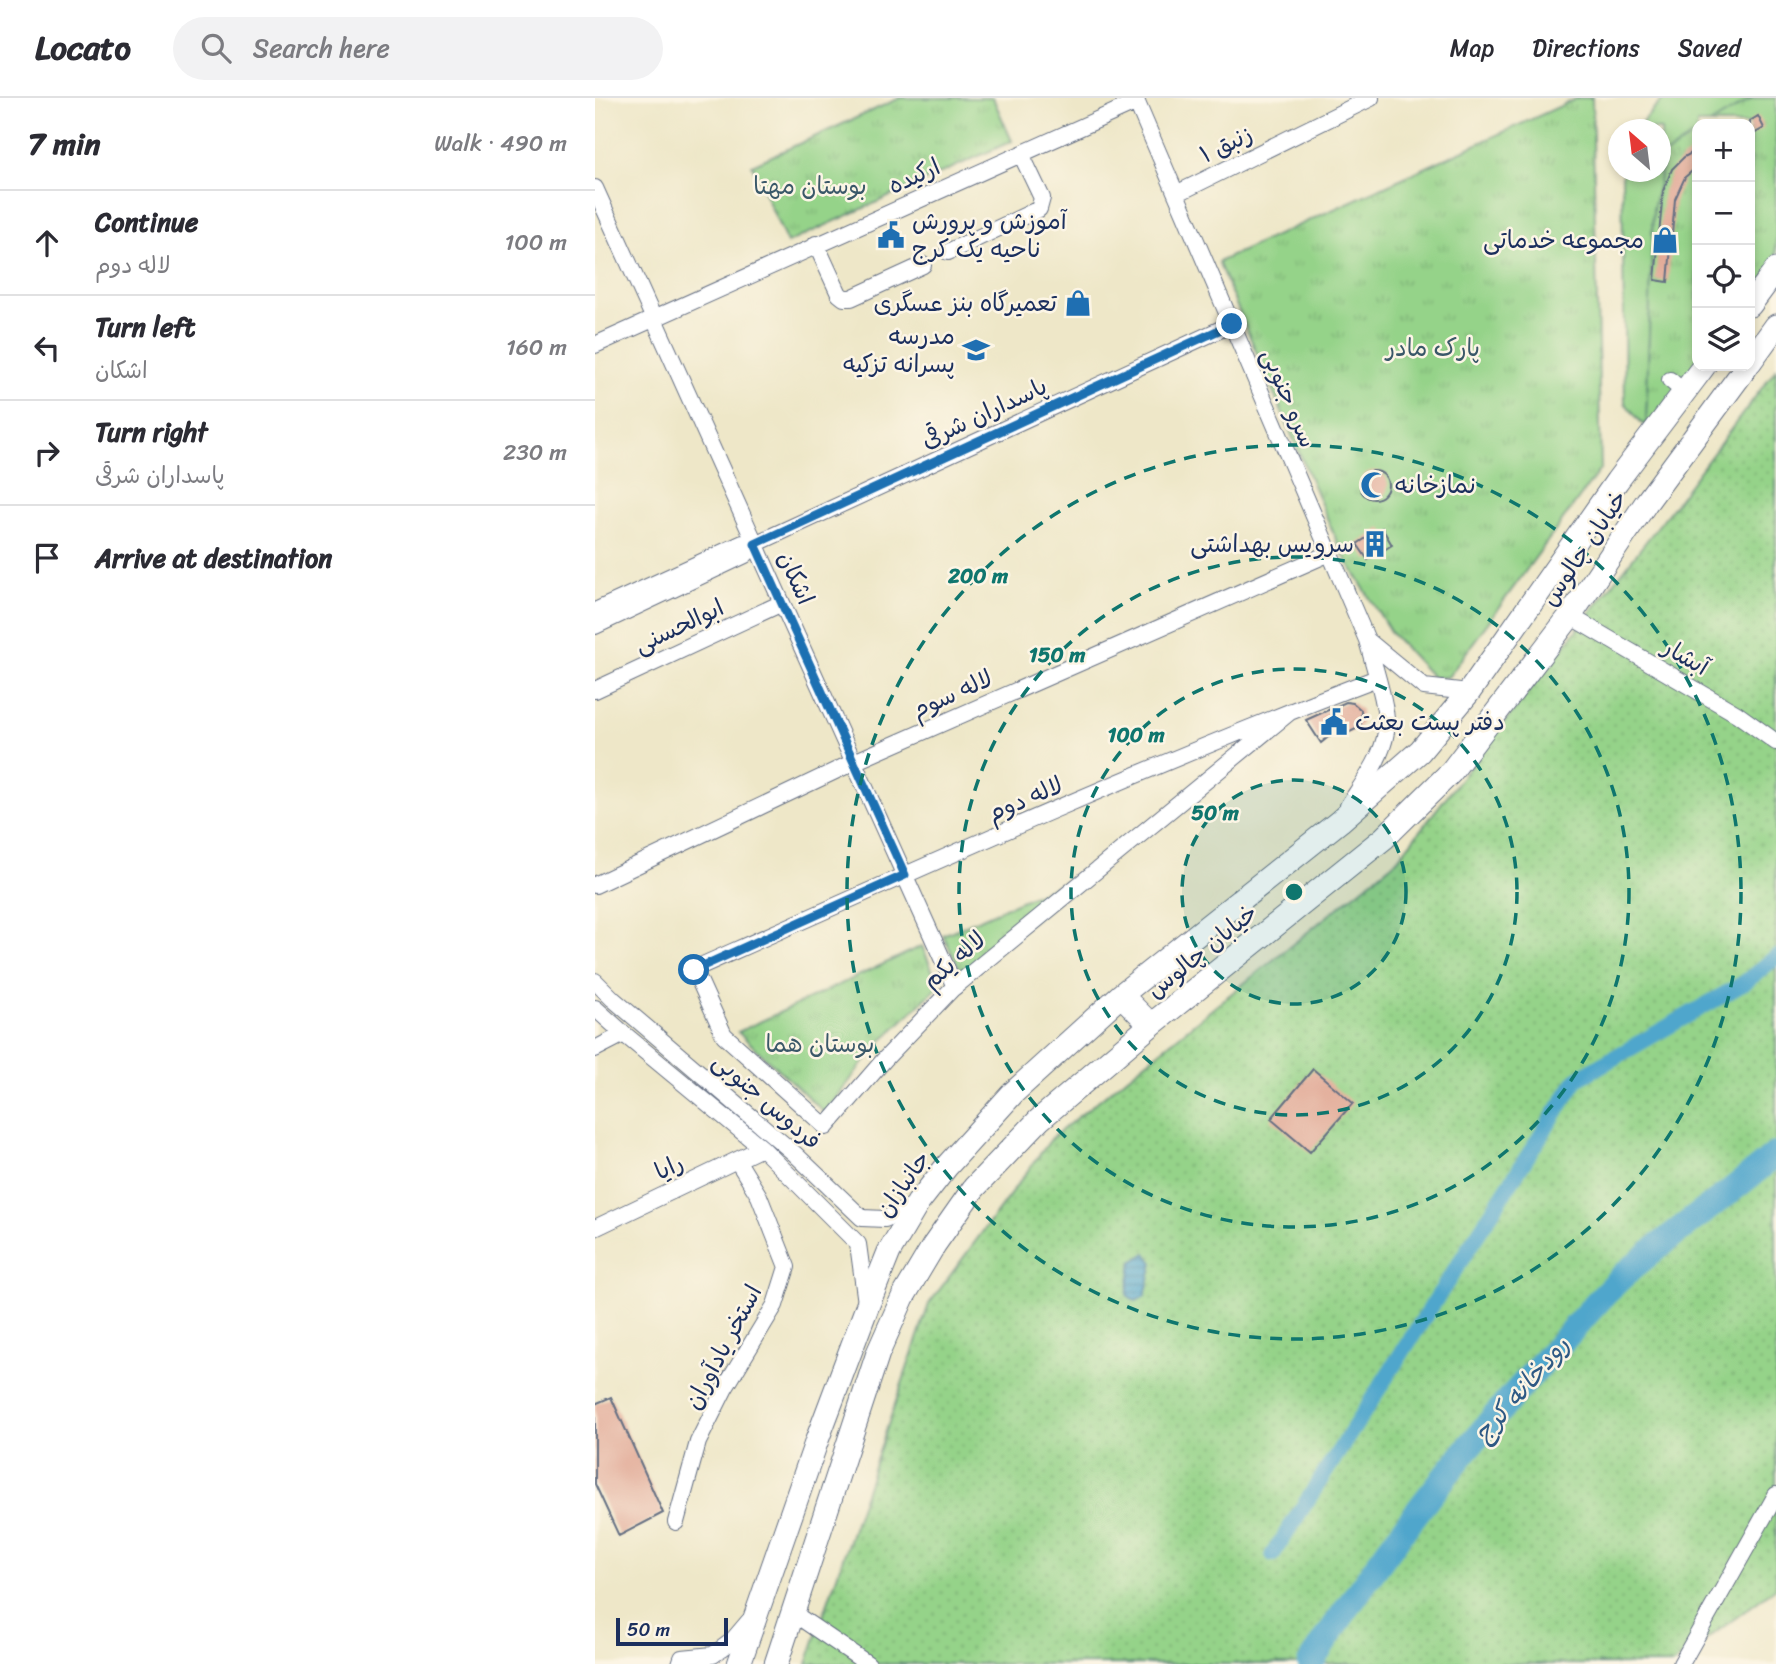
<!DOCTYPE html>
<meta charset="utf-8">
<style>
body{margin:0;font-family:Sriracha,"Playpen Sans Arabic",sans-serif;background:#f2f2f3;color:#2b2b33}
.controls{position:absolute;right:21px;top:21px;display:grid;overflow:hidden;border-radius:14px;box-shadow:0 4px 10px #0003}
.controls button{width:63px;height:63px;display:grid;place-items:center;padding:0;border:0;border-bottom:2px solid #e1e1e2;background:#fff;color:#2b2b33;font:35px sans-serif}
.compass{position:absolute;left:1013px;top:21px;width:63px;height:63px;border-radius:50%;background:#fff;box-shadow:0 4px 10px #0003;rotate:332deg}
.scale{position:absolute;left:21px;bottom:18px;width:112px;box-sizing:border-box;padding-left:7px;border:4px solid #1b2f5e;border-top:0;font-size:19px;line-height:24px;white-space:nowrap;color:#1b2f5e;-webkit-text-stroke:5px #fcf5e5;paint-order:stroke}
.stop{position:absolute;width:21px;height:21px;margin:-16px;border:5px solid #1f6fb2;border-radius:50%;background:#fff}
.stop.end{background:#1f6fb2;border-color:#fff;box-shadow:0 2px 7px #0008}
.list{margin:0;padding:0;list-style:none}
h2{display:flex;justify-content:space-between;align-items:center;height:91px;margin:0;padding:0 28px;font-size:30px}
h2 small{font-size:23px;font-weight:400;color:#7c7c81}
.list li{display:grid;grid-template-columns:46px 1fr auto;gap:21px;align-items:center;box-sizing:border-box;height:105px;padding:0 28px;border-top:2px solid #e1e1e2}
.list b{display:block;font-size:26px;white-space:nowrap}
.list p{margin:0;font-size:23px;white-space:nowrap;color:#7c7c81}
.list em{font-size:23px;font-style:normal;color:#7c7c81}
.icon{flex:none;width:38px;height:38px;fill:none;stroke:currentColor;stroke-width:2;stroke-linecap:round;stroke-linejoin:round}
.map{position:relative;flex:none;width:1181px;height:1566px;overflow:hidden}
header{display:flex;align-items:center;gap:42px;box-sizing:border-box;height:98px;padding:0 35px;background:#fff;border-bottom:2px solid #e1e1e2}
header strong{font-size:33px}
nav{display:flex;gap:38px;margin-inline-start:auto;font-size:24px}
.search{width:490px;height:63px;background:#f2f2f3;display:flex;align-items:center;gap:18px;box-sizing:border-box;padding:0 24px;border-radius:38px;color:#7c7c81;font-size:26px}
main{display:flex}
aside{flex:1;background:#fff}
.map>svg:first-child{display:block}
.grass{fill:#95d389;stroke:#588174;stroke-width:2}
.park{fill:url(#park-tufts);stroke:#588174;stroke-width:2}
.garden{fill:url(#garden-dots);stroke:#588174;stroke-width:2}
.water{fill:url(#water-rules);stroke:#366a95;stroke-width:2}
.lines{fill:none;stroke-linecap:round;stroke-linejoin:round}
.canal{stroke:#50a6cc;stroke-width:16}
.river{stroke:#50a6cc;stroke-width:26}
.building{fill:#e0a693}
.minor-casing{stroke:#656f83;stroke-width:18}
.highway-casing{stroke:#656f83;stroke-width:25}
.minor{stroke:#fff;stroke-width:16}
.highway{stroke:#fff;stroke-width:23}
.route{stroke:#1f6fb2;stroke-width:9}
.ring{fill:none;stroke:#0f766e;stroke-width:3.5;stroke-dasharray:12 9}
.labels{text-anchor:middle;dominant-baseline:central;stroke-width:5;stroke-linejoin:round;paint-order:stroke}
.street-label{font-size:24px;fill:#1b2f5e;stroke:#fcf5e5}
.park-label{font-size:24px;fill:#3a5869;stroke:#fcf5e5}
.poi-label{font-size:24px;fill:#1b2f5e;stroke:#fcf5e5;text-anchor:end}
.water-label{font-size:26px;font-style:italic;fill:#2e5984;stroke:#fcf5e5}
.centre{fill:#0f766e;stroke:#fcf5e5;stroke-width:3.5}
.ring-label{font-size:21px;text-anchor:middle;font-weight:bold;fill:#0f766e;stroke:#fcf5e5;stroke-width:5;stroke-linejoin:round;paint-order:stroke}
</style>
<header>
<strong>Locato</strong>
<div class="search"><svg class="icon" aria-label="search" viewBox="0 0 24 24"><circle cx="10" cy="10" r="6"/><path d="M15 15l6 6"/></svg>Search here</div>
<nav><a>Map</a><a>Directions</a><a>Saved</a></nav>
</header>
<main>
<aside>
<h2>7 min<small>Walk · 490 m</small></h2>
<ul class="list">
<li><svg class="icon" aria-label="ahead" viewBox="0 0 24 24"><path d="M12 20V5M6 11l6-6 6 6"/></svg><div><b>Continue</b><p>لاله دوم</p></div><em>100 m</em></li>
<li><svg class="icon" aria-label="left" viewBox="0 0 24 24"><path d="M17 20v-9H6M10 6l-5 5 5 5"/></svg><div><b>Turn left</b><p>اشکان</p></div><em>160 m</em></li>
<li><svg class="icon" aria-label="right" viewBox="0 0 24 24"><path d="M7 20v-9h11M14 6l5 5-5 5"/></svg><div><b>Turn right</b><p>پاسداران شرقی</p></div><em>230 m</em></li>
<li><svg class="icon" aria-label="arrive" viewBox="0 0 24 24"><path d="M6 21V4h12l-3 4 3 4H6"/></svg><div><b>Arrive at destination</b></div></li>
</ul>
</aside>
<div class="map">
<svg width="1181" height="1566" viewBox="0 0 1181 1566">
<defs>
<pattern id="park-tufts" width="24" height="20" patternUnits="userSpaceOnUse" patternTransform="scale(1.75)"><rect width="24" height="20" fill="#95d389"/><path d="M3 7l-1-3M5 7V3M7 7l1-3M15 17l-1-3M17 17v-4M19 17l1-3" fill="none" stroke="#80b579"/></pattern>
<pattern id="garden-dots" width="8" height="8" patternUnits="userSpaceOnUse" patternTransform="scale(1.75)"><rect width="8" height="8" fill="#95d389"/><path d="M2 2h.1M6 6h.1" fill="none" stroke="#80b579" stroke-width="1.8" stroke-linecap="round"/></pattern>
<pattern id="water-rules" width="6" height="5" patternUnits="userSpaceOnUse" patternTransform="scale(1.75)"><rect width="6" height="5" fill="#50a6cc"/><path d="M0 2.5h6" fill="none" stroke="#4288a9"/></pattern>
</defs>
<rect width="100%" height="100%" fill="#fcf5e5"/>
<filter id="ink" filterUnits="userSpaceOnUse"><feTurbulence type="fractalNoise" baseFrequency=".0143" numOctaves="2"/><feDisplacementMap in="SourceGraphic" scale="14" xChannelSelector="R" yChannelSelector="G"/><feConvolveMatrix kernelMatrix="1 2 1 2 8 2 1 2 1" color-interpolation-filters="sRGB"/></filter>
<filter id="wash" filterUnits="userSpaceOnUse"><feTurbulence type="fractalNoise" baseFrequency=".00686" numOctaves="4" result="noise"/><feDisplacementMap in="SourceGraphic" scale="28" xChannelSelector="R" yChannelSelector="G"/><feGaussianBlur stdDeviation="1.57" result="paint"/><feColorMatrix in="noise" values="0 0 0 0 0 0 0 0 0 0 0 0 0 0 0 0 0 1.4 0 .05"/><feComposite in="paint" operator="in"/></filter>
<g filter="url(#wash)">
<rect width="100%" height="100%" fill="#eee7c8"/>
<!-- grass -->
<path class="grass" d="M 1069,0 L 1158,0 L 1115,26 L 1102,26 L 1102,35 L 1070,57 L 1058,112 L 1051,330 L 1030,305 L 1027,74 L 1066,74 L 1066,32 L 1041,31 Z"/>
<!-- park -->
<path class="park" d="M 305,0 L 398,0 L 417,43 L 192,145 L 157,67 Z
M 983,0 L 997,0 L 1006,370 L 853,579 L 838,580 L 796,535 L 746,453 L 623,164 Z
M 1158,0 L 1181,0 L 1181,172 L 1155,207 L 1155,26 L 1115,26 Z
M 1102,35 L 1102,268 L 1051,330 L 1058,112 L 1070,57 Z
M 506,768 L 368,878 L 348,837 Z
M 327,848 L 344,888 L 282,947 L 230,1015 L 143,934 Z"/>
<!-- garden -->
<path class="garden" d="M 1181,271 L 1181,1490 L 1078,1566 L 212,1566 L 334,1206 L 457,1040 L 802,762 L 1074,414 Z"/>
<!-- water -->
<path class="water" d="M 551,1155 L 558,1165 L 550,1198 L 541,1203 L 532,1197 L 537,1164 Z"/>
<g class="lines">
<!-- canal -->
<path class="canal" d="M 678,1456 L 982,981 L 1149,885 L 1181,859"/>
<!-- river -->
<path class="river" d="M 715,1566 C 786,1455 869,1349 959,1252 C 983,1227 1005,1198 1031,1175 C 1079,1133 1133,1098 1181,1056"/>
</g>
<g id="blocks">
<!-- building -->
<path class="building" d="M 1163,18 L 1169,30 L 1155,38 L 1155,23 Z
M 1102,52 L 1102,69 L 1090,79 L 1080,101 L 1073,184 L 1060,182 L 1068,93 L 1077,71 L 1089,59 Z
M765 387a14 14 0 1 1 28 0a14 14 0 1 1-28 0Z
M 787,430 L 797,447 L 773,462 L 762,446 Z
M 751,604 L 758,605 L 766,612 L 766,626 L 763,630 L 753,635 L 742,632 L 726,645 L 711,622 Z
M 718,971 L 758,1005 L 715,1054 L 676,1021 Z
M 16,1299 L 68,1415 L 24,1438 L 0,1386 L 0,1306 Z"/>
</g>
</g>
<g filter="url(#ink)">
<use href="#blocks" fill-opacity="0" stroke="#656f83" stroke-width="2"/>
<g class="lines">
<defs>
<path id="minor" d="M 540,0 L 772,542 C 778,565 794,612 791,634 C 787,661 767,686 753,708
M 0,90 L 360,889
M 581,96 L 776,0
M 221,146 L 244,196 L 249,200 L 256,200 L 328,167
M 353,154 L 444,111 L 447,100 L 426,56
M 0,247 L 542,4
M 1075,282 L 1089,294
M 0,513 L 148,445 L 160,446
M 975,518 L 1142,616 L 1181,644
M 0,528 L 150,457 L 160,446 L 637,226
M 772,542 L 829,589 L 874,594
M 0,592 L 187,505
M 696,613 L 357,891 L 289,962 L 231,1029 L 129,937 L 99,871 C 325,770 551,668 782,580
M 0,787 L 259,664 L 735,455
M 0,883 L 18,901 L 200,1056 L 267,1120 L 290,1121 L 323,1105
M 0,910 L 29,936 L 167,1050 L 263,1146 L 271,1205
M 0,951 L 29,936
M 0,1130 L 167,1050
M 81,1424 L 103,1344 L 130,1290 L 180,1207 L 192,1169 L 164,1098 L 142,1062
M 198,1515 L 273,1566
M 85,1566 L 87,1560 L 118,1557 L 137,1543 L 154,1523
M 1086,1566 L 1181,1397"/>
<path id="highway" d="M 1155,207 L 1181,172
M 1155,264 L 1181,228
M 526,897 L 556,927
M 144,1566 L 222,1342 L 272,1209 L 294,1154 L 323,1105 L 352,1068 L 418,995 L 526,897 L 745,723 L 825,653 L 874,594 L 1022,383 L 1109,268
M 181,1566 L 283,1255 L 308,1199 L 339,1147 L 379,1090 L 444,1022 L 556,927 L 789,740 L 856,674 L 975,518 L 1051,405 L 1152,268"/>
</defs>
<!-- minor casing -->
<use href="#minor" class="minor-casing"/>
<!-- highway casing -->
<use href="#highway" class="highway-casing"/>
<!-- minor -->
<use href="#minor" class="minor"/>
<!-- highway -->
<use href="#highway" class="highway"/>
</g>
</g>
<g class="lines" filter="url(#ink)">
<!-- route -->
<path class="route" d="M 99,872 L 310,777 L 160,446 L 637,226"/>
</g>
<!-- distance rings -->
<circle cx="699" cy="794" r="112" fill="#0f766e" fill-opacity=".12"/>
<g class="ring">
<circle cx="699" cy="794" r="112"/>
<circle cx="699" cy="794" r="223"/>
<circle cx="699" cy="794" r="335"/>
<circle cx="699" cy="794" r="447"/>
</g>
<!-- icons -->
<defs>
<symbol id="civic-bare" viewBox="-9 -9 18 18"><path d="M-.6-6.5H3V-4.5H.6V-3L4-1V1h2V6H-6V1h2V-1L-.6-3ZM-1.2 2.5V6h2.4V2.5Z" fill="#1f6fb2" stroke="#fcf5e5" stroke-width="2.5" paint-order="stroke"/></symbol>
<symbol id="shop-bare" viewBox="-9 -9 18 18"><path d="M-5-2.5h2.3a2.7 3.5 0 0 1 5.4 0H5L5.5 6h-11ZM-1.5-2.5h3a1.5 2.3 0 0 0-3 0Z" fill="#1f6fb2" stroke="#fcf5e5" stroke-width="2.5" paint-order="stroke"/></symbol>
<symbol id="school-bare" viewBox="-9 -9 18 18"><path d="M0-5L7-2L0 1L-7-2ZM-4 1L0 2.5L4 1V4Q0 6-4 4Z" fill="#1f6fb2" stroke="#fcf5e5" stroke-width="2.5" paint-order="stroke"/></symbol>
<symbol id="mosque-bare" viewBox="-9 -9 18 18"><path d="M3.5-4.9A6 6 0 1 0 3.5 4.9A5 5 0 1 1 3.5-4.9Z" fill="#1f6fb2" stroke="#fcf5e5" stroke-width="2.5" paint-order="stroke"/></symbol>
<symbol id="building-bare" viewBox="-9 -9 18 18"><path d="M-4-6H4V6H1V3H-1V6H-4ZM-2.5-4.3h1.7v1.8h-1.7ZM.8-4.3h1.7v1.8H.8ZM-2.5-1h1.7V.8h-1.7ZM.8-1h1.7V.8H.8Z" fill="#1f6fb2" stroke="#fcf5e5" stroke-width="2.5" paint-order="stroke"/></symbol>
</defs>
<g fill-rule="evenodd">
<use href="#civic-bare" x="277" y="118" width="38" height="38"/>
<use href="#shop-bare" x="1051" y="123" width="38" height="38"/>
<use href="#shop-bare" x="464" y="186" width="38" height="38"/>
<use href="#school-bare" x="362" y="233" width="38" height="38"/>
<use href="#mosque-bare" x="760" y="368" width="38" height="38"/>
<use href="#building-bare" x="761" y="427" width="38" height="38"/>
<use href="#civic-bare" x="720" y="605" width="38" height="38"/>
</g>
<g class="labels">
<!-- street labels -->
<g class="street-label">
<text transform="translate(631 46) rotate(-26)">زنبق ۱</text>
<text transform="translate(319 78) rotate(-24)">ارکیده</text>
<text transform="translate(694 300) rotate(67)">سرو جنوبی</text>
<text transform="translate(389 315) rotate(-25)">پاسداران شرقی</text>
<text transform="translate(989 450) rotate(-56)">خیابان چالوس</text>
<text transform="translate(201 480) rotate(66)">اشکان</text>
<text transform="translate(84 528) rotate(-25)">ابوالحسنی</text>
<text transform="translate(1091 559) rotate(30)">آبشار</text>
<text transform="translate(357 596) rotate(-24)">لاله سوم</text>
<text transform="translate(430 701) rotate(-23)">لاله دوم</text>
<text transform="translate(607 853) rotate(-39)">خیابان چالوس</text>
<text transform="translate(359 862) rotate(-41)">لاله یکم</text>
<text transform="translate(172 1003) rotate(41)">فردوس جنوبی</text>
<text transform="translate(74 1069) rotate(-25)">رایا</text>
<text transform="translate(308 1086) rotate(-55)">جانبازان</text>
<text transform="translate(128 1249) rotate(-62)">استخر یادآوران</text>
</g>
<!-- park labels -->
<g class="park-label">
<text x="215" y="88">بوستان مهتا</text>
<text x="838" y="250">پارک مادر</text>
<text x="225" y="946">بوستان هما</text>
</g>
<!-- poi labels -->
<g class="poi-label">
<text x="317" y="123" text-anchor="start">آموزش و پرورش<tspan x="317" dy="28">ناحیه یک کرج</tspan></text>
<text x="1049" y="142">مجموعه خدماتی</text>
<text x="462" y="205">تعمیرگاه بنز عسگری</text>
<text x="360" y="238">مدرسه<tspan x="360" dy="28">پسرانه تزکیه</tspan></text>
<text x="800" y="387" text-anchor="start">نمازخانه</text>
<text x="759" y="446">سرویس بهداشتی</text>
<text x="760" y="624" text-anchor="start">دفتر پست بعثت</text>
</g>
<!-- water labels -->
<g class="water-label">
<text transform="translate(926 1291) rotate(-49)">رودخانه کرج</text>
</g>
</g>
<circle cx="699" cy="794" r="10" class="centre"/>
<g class="ring-label">
<text x="383" y="485">200 m</text>
<text x="462" y="564">150 m</text>
<text x="541" y="644">100 m</text>
<text x="620" y="722">50 m</text>
</g>
</svg>
<div class="controls">
<button>+</button>
<button>−</button>
<button><svg class="icon" aria-label="locate" viewBox="0 0 24 24"><circle cx="12" cy="12" r="6"/><path d="M12 2v4M12 18v4M2 12h4M18 12h4"/></svg></button>
<button><svg class="icon" aria-label="layers" viewBox="0 0 24 24"><path d="M12 4l9 5-9 5-9-5zM3 14l9 5 9-5"/></svg></button>
</div>
<svg class="compass" viewBox="-18 -18 36 36"><path d="M0-13l5 13h-10z" fill="#e53935"/><path d="M0 13l5-13h-10z" fill="#7c7c81"/></svg>
<div class="scale">50 m</div>
<div class="stop" style="left:99px;top:872px"></div>
<div class="stop end" style="left:637px;top:226px"></div>
</div>
</main>
